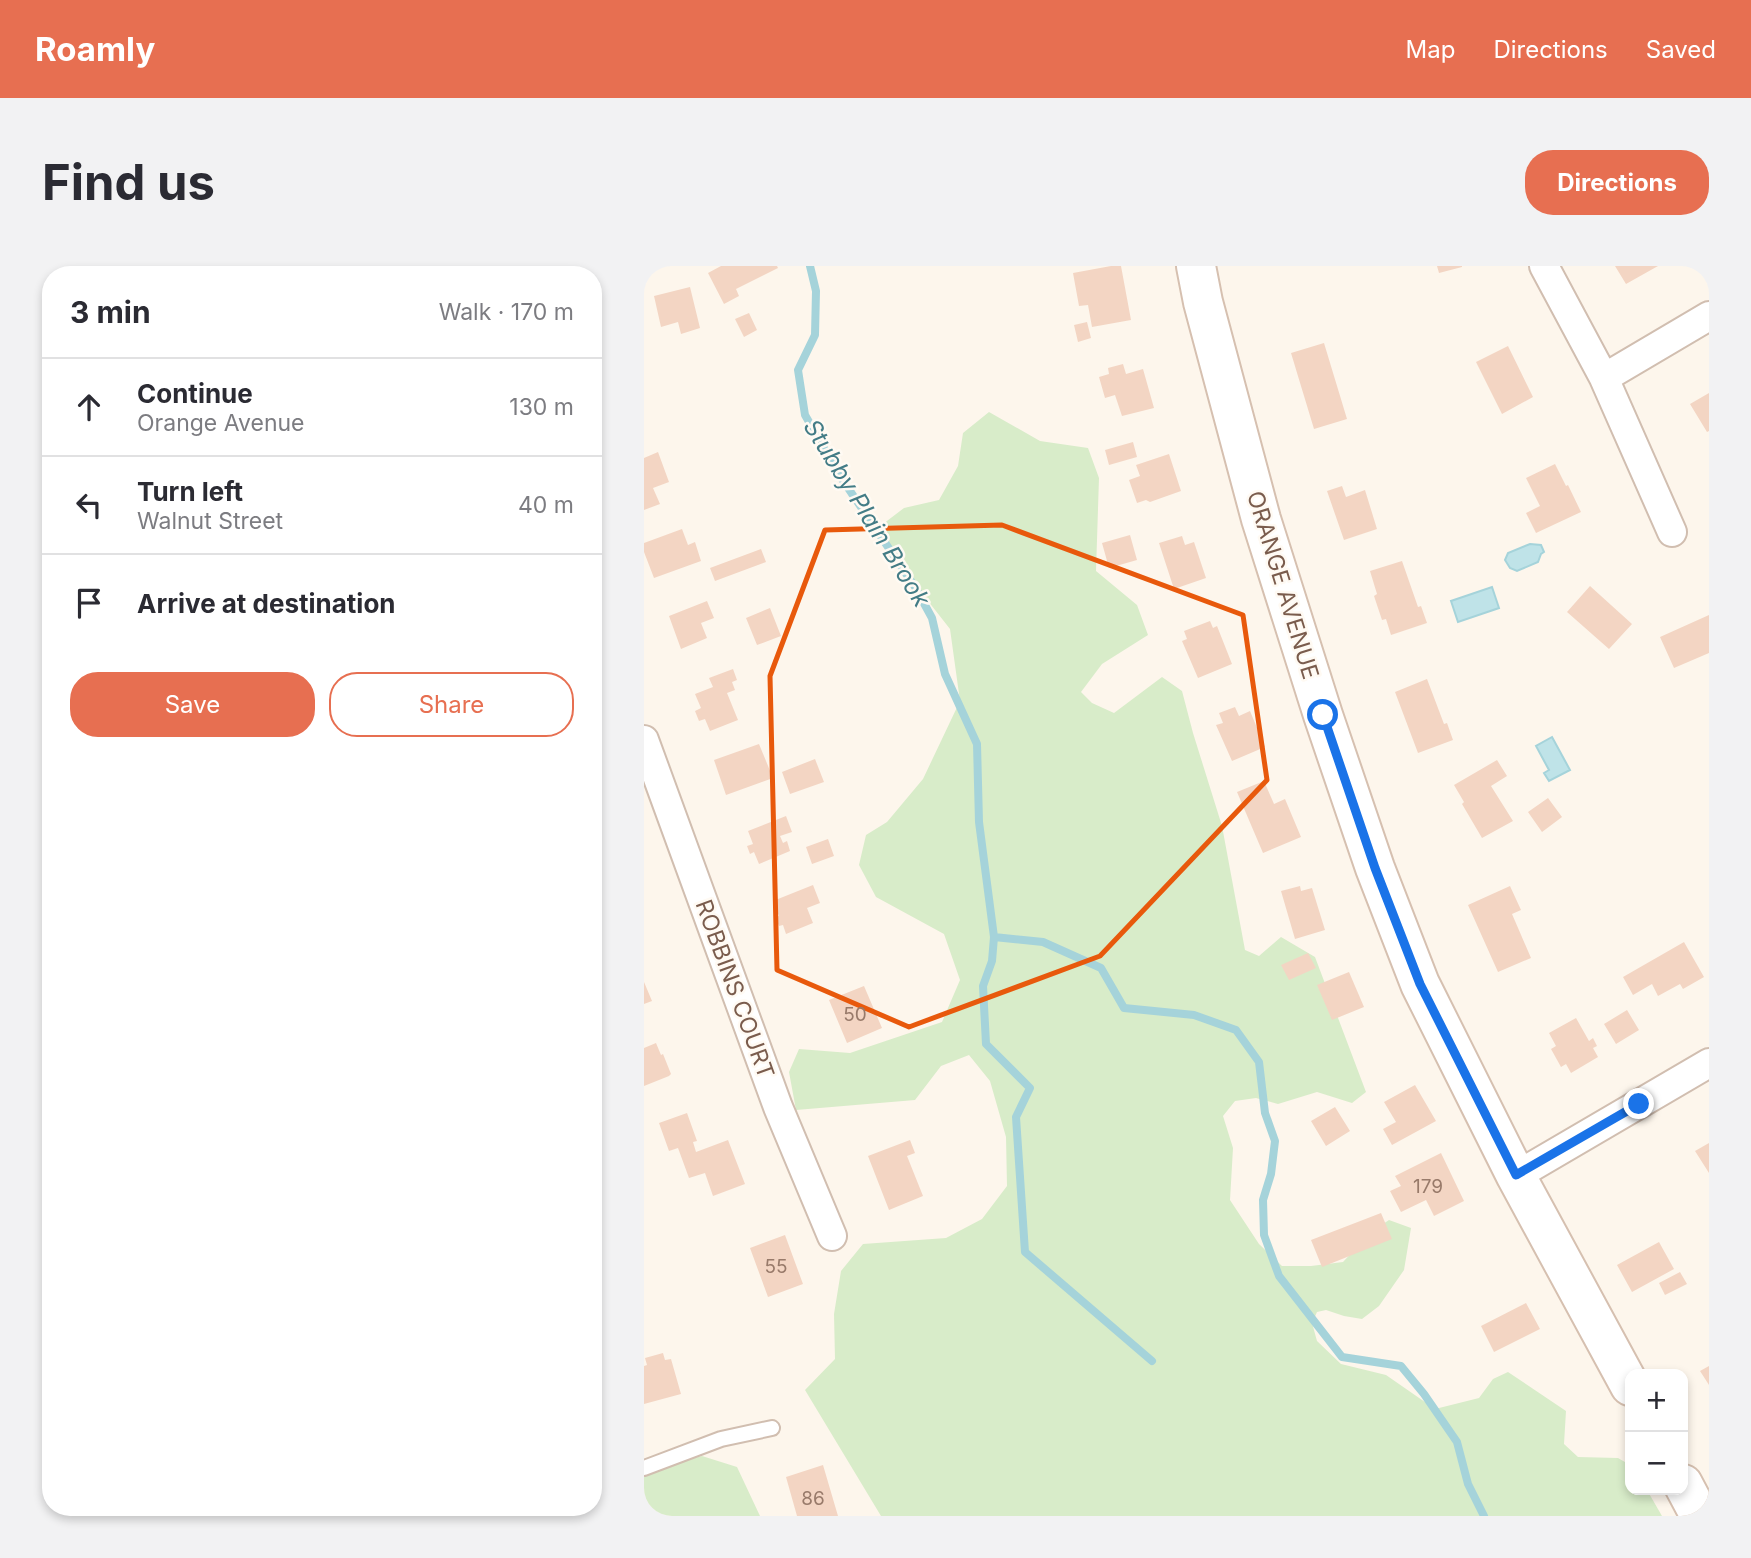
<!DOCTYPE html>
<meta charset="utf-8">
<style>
body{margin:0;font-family:Inter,sans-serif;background:#f2f2f3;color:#2b2b33}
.controls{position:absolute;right:21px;bottom:21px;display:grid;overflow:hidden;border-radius:14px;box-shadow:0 4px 10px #0003}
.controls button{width:63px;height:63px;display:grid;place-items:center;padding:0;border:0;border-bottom:2px solid #e1e1e2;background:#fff;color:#2b2b33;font:35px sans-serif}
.stop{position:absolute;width:21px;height:21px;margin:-16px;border:5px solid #1a73e8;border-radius:50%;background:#fff}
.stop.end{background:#1a73e8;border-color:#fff;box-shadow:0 2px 7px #0008}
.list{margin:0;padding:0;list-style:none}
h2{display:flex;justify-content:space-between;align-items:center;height:91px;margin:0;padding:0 28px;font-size:30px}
h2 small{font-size:23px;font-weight:400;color:#7c7c81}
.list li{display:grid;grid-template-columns:46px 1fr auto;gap:21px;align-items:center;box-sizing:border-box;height:98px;padding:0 28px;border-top:2px solid #e1e1e2}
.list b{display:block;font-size:26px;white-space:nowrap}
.list p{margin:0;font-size:23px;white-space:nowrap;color:#7c7c81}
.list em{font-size:23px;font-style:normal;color:#7c7c81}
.actions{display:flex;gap:14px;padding:21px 28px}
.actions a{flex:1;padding:16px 0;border:2px solid #e76f51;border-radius:28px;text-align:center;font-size:24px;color:#e76f51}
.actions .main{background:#e76f51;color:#fff}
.icon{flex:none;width:38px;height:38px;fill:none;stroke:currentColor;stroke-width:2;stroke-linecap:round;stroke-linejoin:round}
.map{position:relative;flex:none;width:1065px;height:1250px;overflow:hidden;border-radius:28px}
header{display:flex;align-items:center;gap:42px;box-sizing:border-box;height:98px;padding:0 35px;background:#e76f51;color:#fff}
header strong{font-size:33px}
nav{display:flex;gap:38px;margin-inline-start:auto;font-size:24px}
.intro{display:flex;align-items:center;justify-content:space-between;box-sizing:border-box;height:168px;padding:0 42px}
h1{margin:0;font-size:49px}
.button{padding:18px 32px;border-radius:28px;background:#e76f51;color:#fff;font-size:24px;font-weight:700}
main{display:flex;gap:42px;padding:0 42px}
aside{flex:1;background:#fff;border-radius:28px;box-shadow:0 4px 10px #0003}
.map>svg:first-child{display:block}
.green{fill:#d8ecc9}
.water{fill:#bfe3e8;stroke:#a5d3da;stroke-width:2}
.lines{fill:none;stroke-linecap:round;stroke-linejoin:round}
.stream{stroke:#a5d3da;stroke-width:8}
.building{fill:#f3d5c3}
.lane-casing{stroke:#d1beb0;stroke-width:18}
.street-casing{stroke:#d1beb0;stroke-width:32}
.secondary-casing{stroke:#d6c0b0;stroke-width:42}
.lane{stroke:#fff;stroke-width:14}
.street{stroke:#fff;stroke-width:28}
.secondary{stroke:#fff;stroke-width:38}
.route{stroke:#1a73e8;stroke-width:9}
.marked{fill:none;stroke:#e8590c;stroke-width:5;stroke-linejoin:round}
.labels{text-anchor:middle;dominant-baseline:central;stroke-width:5;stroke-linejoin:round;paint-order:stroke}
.number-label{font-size:19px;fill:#987a6a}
.street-label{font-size:23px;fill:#7a5c4d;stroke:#fffaf3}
.water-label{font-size:24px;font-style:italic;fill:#437c86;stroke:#fffaf3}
</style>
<header>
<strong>Roamly</strong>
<nav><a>Map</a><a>Directions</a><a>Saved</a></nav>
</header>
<div class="intro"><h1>Find us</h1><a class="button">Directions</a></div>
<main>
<aside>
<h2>3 min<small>Walk · 170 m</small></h2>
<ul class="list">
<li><svg class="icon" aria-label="ahead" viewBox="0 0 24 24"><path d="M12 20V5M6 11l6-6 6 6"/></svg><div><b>Continue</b><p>Orange Avenue</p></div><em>130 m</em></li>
<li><svg class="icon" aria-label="left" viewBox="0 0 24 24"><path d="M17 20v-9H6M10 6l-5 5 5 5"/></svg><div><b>Turn left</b><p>Walnut Street</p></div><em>40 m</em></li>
<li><svg class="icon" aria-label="arrive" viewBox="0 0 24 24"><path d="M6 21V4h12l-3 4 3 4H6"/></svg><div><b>Arrive at destination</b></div></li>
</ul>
<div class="actions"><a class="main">Save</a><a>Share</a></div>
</aside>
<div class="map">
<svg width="1065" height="1250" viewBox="0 0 1065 1250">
<rect width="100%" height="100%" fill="#fdf6ec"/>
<!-- green -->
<path class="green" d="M 345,146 L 396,175 L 444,182 L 455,212 L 452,305 L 493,339 L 504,369 L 458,398 L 437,426 L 448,437 L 470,447 L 518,411 L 538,425 L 549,467 L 578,560 L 601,684 L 615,690 L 637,671 L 671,691 L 722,826 L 708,837 L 673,826 L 634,838 L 612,832 L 591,835 L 579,850 L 589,882 L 586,934 L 615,978 L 638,1000 L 667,1000 L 699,996 L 727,966 L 745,954 L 767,962 L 760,1004 L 735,1040 L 718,1053 L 700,1050 L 682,1044 L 673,1046 L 668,1057 L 673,1075 L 697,1098 L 742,1109 L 791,1143 L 835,1132 L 849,1113 L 864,1106 L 922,1145 L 920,1178 L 934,1191 L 974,1192 L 986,1199 L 986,1224 L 1003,1224 L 1018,1250 L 237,1250 L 161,1124 L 191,1093 L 190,1048 L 197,1005 L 219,978 L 302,972 L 338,953 L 363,920 L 362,871 L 346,815 L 325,789 L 297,800 L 271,834 L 152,844 L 145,806 L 155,783 L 206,787 L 298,756 L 316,714 L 300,668 L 232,631 L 215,599 L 222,569 L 243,556 L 279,513 L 316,435 L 306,363 L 255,298 L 235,261 L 260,242 L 295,234 L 314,200 L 319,167 Z
M 58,1190 L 93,1201 L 116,1250 L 0,1250 L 0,1206 Z"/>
<!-- water -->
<path class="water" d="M 886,278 L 897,279 L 900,286 L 897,288 L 894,296 L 873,305 L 866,302 L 861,294 L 864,287 Z
M 848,321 L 855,342 L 814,356 L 807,335 Z
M 908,471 L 926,504 L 905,515 L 900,507 L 905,504 L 892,480 Z"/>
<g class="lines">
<!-- stream -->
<path class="stream" d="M 166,0 L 172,25 L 171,69 L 154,104 L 161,149 L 198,213 L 271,321 L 288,352 L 301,408 L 333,478 L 335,556 L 350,671 L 399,676 L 457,702 L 480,742 L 550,749 L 592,764 L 615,796 L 621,847 L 631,875 L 627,908 L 619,934 L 620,969 L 635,1010 L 698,1091 L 757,1100 L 780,1128 L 813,1176 L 824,1218 L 840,1250
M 350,671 L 348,695 L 339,720 L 342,778 L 386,822 L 372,851 L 381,986 L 508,1095"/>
</g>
<!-- building -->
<path class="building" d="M 77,0 L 133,0 L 134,2 L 92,23 L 95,30 L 80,38 L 64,7 Z
M 467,0 L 477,0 L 487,54 L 448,61 L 444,39 L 435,40 L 429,7 Z
M 793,0 L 818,0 L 818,1 L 795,7 Z
M 971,0 L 1014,0 L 982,18 Z
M 46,21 L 56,62 L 37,68 L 34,56 L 17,61 L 10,30 Z
M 105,47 L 113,64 L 100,71 L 91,53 Z
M 443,56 L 447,72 L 434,76 L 430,59 Z
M 680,77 L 703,153 L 670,163 L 647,87 Z
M 864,80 L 889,131 L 858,148 L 832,96 Z
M 479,98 L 482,108 L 499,103 L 510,142 L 478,150 L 471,129 L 461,132 L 455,111 L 465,108 L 464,102 Z
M 1065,127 L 1065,165 L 1063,166 L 1046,138 Z
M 489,176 L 493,191 L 465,199 L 461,184 Z
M 14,186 L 25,216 L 9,222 L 16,238 L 0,244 L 0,192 Z
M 525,188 L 537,225 L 506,236 L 502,234 L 493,237 L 485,214 L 496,210 L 492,199 Z
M 911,198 L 922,220 L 924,219 L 937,246 L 892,267 L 882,247 L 896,240 L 882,212 Z
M 698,220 L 702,231 L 721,224 L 733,263 L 700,274 L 683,225 Z
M 38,263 L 44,279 L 51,276 L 57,295 L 10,312 L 0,286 L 0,277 Z
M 486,269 L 493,294 L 465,302 L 458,277 Z
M 538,270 L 541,279 L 550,276 L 562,312 L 530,323 L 515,277 Z
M 117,283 L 122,296 L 71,315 L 66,302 Z
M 758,295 L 774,341 L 777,340 L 783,357 L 747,369 L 742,353 L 738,354 L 730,330 L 733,328 L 726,305 Z
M 946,320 L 988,358 L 965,383 L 923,346 Z
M 63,335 L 70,352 L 57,357 L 63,372 L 37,383 L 25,350 Z
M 126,342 L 137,370 L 113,379 L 102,352 Z
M 1065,349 L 1065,387 L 1030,402 L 1016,371 Z
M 566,355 L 569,362 L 573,360 L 588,398 L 554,412 L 538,375 L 543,373 L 540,365 Z
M 89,403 L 93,414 L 88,416 L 91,424 L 83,427 L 94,454 L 66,465 L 61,453 L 55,455 L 51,445 L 57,442 L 51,428 L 69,421 L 65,412 Z
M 783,413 L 800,458 L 803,457 L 809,474 L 774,487 L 751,426 Z
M 591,441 L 595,450 L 606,445 L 621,481 L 588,495 L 572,459 L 579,457 L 575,447 Z
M 115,478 L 129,512 L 82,529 L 70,494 Z
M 171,493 L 180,516 L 146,528 L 138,506 Z
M 853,494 L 863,510 L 847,520 L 869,555 L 838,572 L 818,538 L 820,536 L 810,519 Z
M 620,515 L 630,538 L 641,533 L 657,571 L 619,587 L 593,526 Z
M 904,532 L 918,551 L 898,566 L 884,546 Z
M 142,550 L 148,566 L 136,570 L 139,577 L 143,575 L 146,585 L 115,598 L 110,586 L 106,588 L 103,580 L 109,578 L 104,565 Z
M 184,573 L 190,590 L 168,598 L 162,581 Z
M 169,619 L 176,637 L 163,642 L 169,657 L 142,668 L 139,659 L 135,660 L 131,651 L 135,650 L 129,635 Z
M 656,620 L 657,625 L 668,622 L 681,664 L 651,673 L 637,625 Z
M 866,620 L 877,644 L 868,648 L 887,692 L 854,706 L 824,639 Z
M 1040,676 L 1060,711 L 1039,723 L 1036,718 L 1014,730 L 1008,718 L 989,729 L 979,711 Z
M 664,687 L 672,702 L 645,714 L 637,699 Z
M 705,706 L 720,741 L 688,754 L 673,719 Z
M 0,716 L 8,735 L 0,738 Z
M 220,720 L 238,762 L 203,777 L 185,734 Z
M 983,744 L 995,764 L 972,778 L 960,758 Z
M 932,752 L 945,775 L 949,772 L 953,780 L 949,782 L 954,791 L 927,807 L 922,798 L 917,801 L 907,783 L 912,780 L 905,767 Z
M 12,777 L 17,789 L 19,788 L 27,808 L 25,810 L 0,820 L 0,782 Z
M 771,819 L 792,855 L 748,879 L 739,863 L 752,856 L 740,836 Z
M 691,841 L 706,865 L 682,880 L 667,855 Z
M 43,847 L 53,875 L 49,876 L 52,886 L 84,874 L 101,918 L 69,930 L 61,907 L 45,912 L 34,882 L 25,885 L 15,857 Z
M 266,874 L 271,887 L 263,890 L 279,930 L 245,944 L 224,890 Z
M 1065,877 L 1065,907 L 1051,885 Z
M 797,887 L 820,935 L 790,950 L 782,934 L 757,946 L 746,925 L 757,920 L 751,910 Z
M 737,947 L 748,973 L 678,1001 L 667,974 Z
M 141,969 L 159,1018 L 124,1031 L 106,982 Z
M 1015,976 L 1030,1003 L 988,1026 L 973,999 Z
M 1036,1006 L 1043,1018 L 1021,1029 L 1015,1017 Z
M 882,1037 L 896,1063 L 850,1086 L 837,1060 Z
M 19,1087 L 21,1094 L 27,1093 L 37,1128 L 0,1138 L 0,1100 L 3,1099 L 1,1092 Z
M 1065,1100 L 1065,1119 L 1056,1105 Z
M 179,1199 L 194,1250 L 153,1250 L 142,1211 Z"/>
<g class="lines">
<defs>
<path id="lane" d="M 0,1202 L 77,1173 L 128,1162"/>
<path id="street" d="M 900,0 L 960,112 L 1028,266
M 960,112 L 1065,50
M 0,474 L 134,841 L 188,970
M 872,910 L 1065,797"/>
<path id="secondary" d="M 552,0 L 559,36 L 617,253 L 679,449 L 731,602 L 776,718 L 872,910 L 986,1120
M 1039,1218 L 1056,1250"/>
</defs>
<!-- lane casing -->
<use href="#lane" class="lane-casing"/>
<!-- street casing -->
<use href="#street" class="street-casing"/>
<!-- secondary casing -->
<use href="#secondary" class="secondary-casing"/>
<!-- lane -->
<use href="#lane" class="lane"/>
<!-- street -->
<use href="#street" class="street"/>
<!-- secondary -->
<use href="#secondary" class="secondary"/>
</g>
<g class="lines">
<!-- route -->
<path class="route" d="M 679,449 L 731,602 L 776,718 L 872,909 L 995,838"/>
</g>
<!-- marked area -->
<path class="marked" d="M 358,259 L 599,349 L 623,514 L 456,690 L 265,761 L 133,704 L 126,410 L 181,264 Z"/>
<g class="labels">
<!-- number labels -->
<g class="number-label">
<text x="211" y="748">50</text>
<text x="784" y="920">179</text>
<text x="132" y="1000">55</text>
<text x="169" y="1232">86</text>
</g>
<!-- street labels -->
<g class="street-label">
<text transform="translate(639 319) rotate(73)">ORANGE AVENUE</text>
<text transform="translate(91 723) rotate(70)">ROBBINS COURT</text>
</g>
<!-- water labels -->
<g class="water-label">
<text transform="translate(223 247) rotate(58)">Stubby Plain Brook</text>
</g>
</g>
</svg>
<div class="controls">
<button>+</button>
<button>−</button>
</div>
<div class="stop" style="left:679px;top:449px"></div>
<div class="stop end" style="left:995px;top:838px"></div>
</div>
</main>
